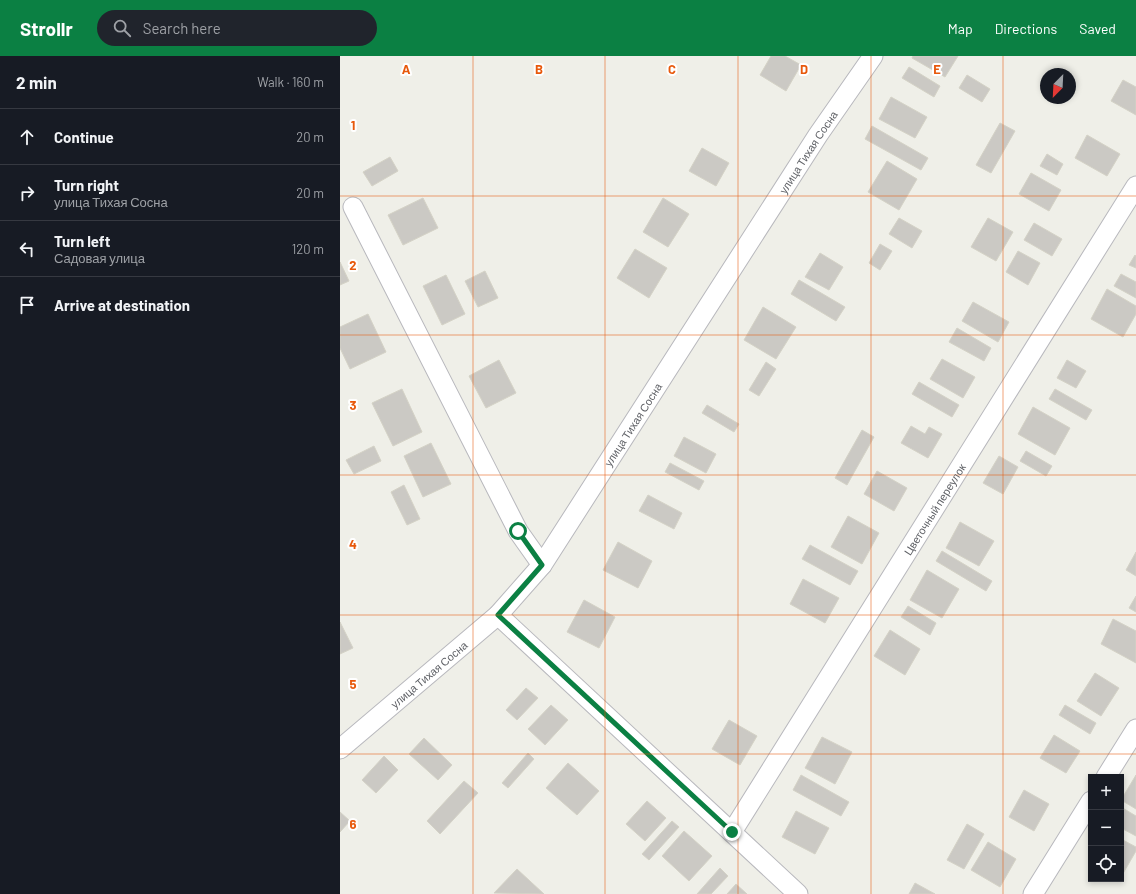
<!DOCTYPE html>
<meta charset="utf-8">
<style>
body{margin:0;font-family:Barlow,sans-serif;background:#20242c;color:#f1f3f6}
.controls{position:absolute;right:12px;bottom:12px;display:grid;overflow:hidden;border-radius:0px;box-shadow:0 2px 6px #0003}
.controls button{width:36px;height:36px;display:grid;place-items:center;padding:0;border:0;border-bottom:1px solid #363941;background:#171b24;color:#f1f3f6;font:20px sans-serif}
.compass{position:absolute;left:700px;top:12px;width:36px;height:36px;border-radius:50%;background:#171b24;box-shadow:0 2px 6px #0003;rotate:204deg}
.stop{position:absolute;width:12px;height:12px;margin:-9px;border:3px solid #0b8043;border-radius:50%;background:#fff}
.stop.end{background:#0b8043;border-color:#fff;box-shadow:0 1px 4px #0008}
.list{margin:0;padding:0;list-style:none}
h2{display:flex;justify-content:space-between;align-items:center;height:52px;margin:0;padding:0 16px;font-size:17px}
h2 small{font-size:13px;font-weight:400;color:#9ea1a6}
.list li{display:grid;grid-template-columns:26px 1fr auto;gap:12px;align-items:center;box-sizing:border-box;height:56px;padding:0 16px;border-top:1px solid #363941}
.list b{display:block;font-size:15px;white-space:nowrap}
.list p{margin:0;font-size:13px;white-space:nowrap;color:#9ea1a6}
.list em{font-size:13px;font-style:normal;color:#9ea1a6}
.icon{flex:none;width:22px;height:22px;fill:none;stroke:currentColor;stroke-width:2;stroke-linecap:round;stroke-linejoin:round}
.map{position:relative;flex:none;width:796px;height:838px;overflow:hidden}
header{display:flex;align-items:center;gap:24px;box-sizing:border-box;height:56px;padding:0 20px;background:#0b8043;color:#fff}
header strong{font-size:19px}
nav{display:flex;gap:22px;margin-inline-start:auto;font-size:14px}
.search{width:280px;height:36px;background:#20242c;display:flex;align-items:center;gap:10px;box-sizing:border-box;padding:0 14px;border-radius:22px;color:#9ea1a6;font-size:15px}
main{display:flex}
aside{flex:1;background:#171b24}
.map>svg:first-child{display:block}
.building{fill:#cbc9c4;stroke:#d4d2c6}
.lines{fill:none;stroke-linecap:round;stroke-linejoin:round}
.minor-casing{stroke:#b8b8bd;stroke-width:21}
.minor{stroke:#fff;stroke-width:19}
.route{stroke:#0b8043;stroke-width:5}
.grid{fill:none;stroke:#e8590c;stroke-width:1;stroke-opacity:0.55}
.labels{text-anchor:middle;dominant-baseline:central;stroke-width:4;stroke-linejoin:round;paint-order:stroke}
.street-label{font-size:11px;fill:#5f6166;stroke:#fff}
.grid-label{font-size:13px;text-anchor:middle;font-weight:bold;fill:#e8590c;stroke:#fff;stroke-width:4;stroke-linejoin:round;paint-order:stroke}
</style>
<header>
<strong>Strollr</strong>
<div class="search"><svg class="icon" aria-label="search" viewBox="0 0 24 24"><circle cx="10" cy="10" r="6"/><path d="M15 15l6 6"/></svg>Search here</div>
<nav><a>Map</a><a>Directions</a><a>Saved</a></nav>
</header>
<main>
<aside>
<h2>2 min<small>Walk · 160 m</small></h2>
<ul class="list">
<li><svg class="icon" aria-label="ahead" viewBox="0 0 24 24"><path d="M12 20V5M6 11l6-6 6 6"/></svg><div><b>Continue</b></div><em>20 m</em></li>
<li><svg class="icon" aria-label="right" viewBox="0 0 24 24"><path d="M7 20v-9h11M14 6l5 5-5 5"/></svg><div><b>Turn right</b><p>улица Тихая Сосна</p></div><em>20 m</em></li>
<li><svg class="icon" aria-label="left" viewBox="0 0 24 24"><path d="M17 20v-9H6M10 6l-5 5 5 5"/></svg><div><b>Turn left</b><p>Садовая улица</p></div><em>120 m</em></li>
<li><svg class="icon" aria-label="arrive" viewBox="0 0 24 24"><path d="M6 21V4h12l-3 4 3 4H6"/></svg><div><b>Arrive at destination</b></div></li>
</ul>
</aside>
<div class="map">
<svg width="796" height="838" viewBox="0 0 796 838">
<rect width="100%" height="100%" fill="#efefe8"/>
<!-- building -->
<path class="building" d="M 431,0 L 445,0 L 461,9 L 446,35 L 420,19 Z
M 573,0 L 618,0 L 605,21 L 572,2 Z
M 569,11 L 600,30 L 594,41 L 562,22 Z
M 627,19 L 650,33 L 642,46 L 619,32 Z
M 783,24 L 796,31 L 796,59 L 771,45 Z
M 551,41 L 587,61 L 575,82 L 539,63 Z
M 660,67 L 675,75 L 651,117 L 636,109 Z
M 532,70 L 588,102 L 581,114 L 525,83 Z
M 747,79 L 780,98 L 767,120 L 735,102 Z
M 362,92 L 389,107 L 376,130 L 349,115 Z
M 707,98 L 723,108 L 717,119 L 700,110 Z
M 50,101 L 58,115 L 32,130 L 23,116 Z
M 547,105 L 577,123 L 559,154 L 528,136 Z
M 691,117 L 721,134 L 709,155 L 679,138 Z
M 83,142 L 98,172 L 63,189 L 48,159 Z
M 323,142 L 349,158 L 328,191 L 303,176 Z
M 559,162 L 582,175 L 572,192 L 549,178 Z
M 648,162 L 673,176 L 656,205 L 631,191 Z
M 694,167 L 722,183 L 712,200 L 684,184 Z
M 540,188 L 552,195 L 540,214 L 529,207 Z
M 295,193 L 327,212 L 309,242 L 277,222 Z
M 678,195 L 700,207 L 688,229 L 666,216 Z
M 480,197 L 503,211 L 489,234 L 465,221 Z
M 795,199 L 796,200 L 796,212 L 789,209 Z
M 0,206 L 9,225 L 0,229 Z
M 145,215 L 158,242 L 138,251 L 125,225 Z
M 781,218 L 796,226 L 796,242 L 774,230 Z
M 106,219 L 125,258 L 102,269 L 83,230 Z
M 459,224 L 505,251 L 496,265 L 451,238 Z
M 767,233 L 796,250 L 796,258 L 783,281 L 751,263 Z
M 633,246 L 669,266 L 658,286 L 622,265 Z
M 423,251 L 456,271 L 436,303 L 404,284 Z
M 28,258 L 46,296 L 10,313 L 0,292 L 0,271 Z
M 617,272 L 651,292 L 644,305 L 609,286 Z
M 602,303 L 635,321 L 623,342 L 590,323 Z
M 159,304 L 176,337 L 146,352 L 129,320 Z
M 727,304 L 746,315 L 736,332 L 717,322 Z
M 426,306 L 436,313 L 419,340 L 409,334 Z
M 579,326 L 619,349 L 612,361 L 572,338 Z
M 62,333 L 82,376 L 53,390 L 32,347 Z
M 715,333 L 752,354 L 746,364 L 709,343 Z
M 367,349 L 399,368 L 394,376 L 362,357 Z
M 693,351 L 730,372 L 715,399 L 678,378 Z
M 571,370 L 585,378 L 589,371 L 602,378 L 588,402 L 561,387 Z
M 522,374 L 534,381 L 507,429 L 495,422 Z
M 344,381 L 376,398 L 366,417 L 334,400 Z
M 91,387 L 111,428 L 83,441 L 64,400 Z
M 34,390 L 41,405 L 14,418 L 6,404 Z
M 686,395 L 712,410 L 706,420 L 680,405 Z
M 659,400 L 678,411 L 663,438 L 643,427 Z
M 330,407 L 364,425 L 359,434 L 325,416 Z
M 537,415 L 567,432 L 554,455 L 524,438 Z
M 64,429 L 80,463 L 67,469 L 51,436 Z
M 308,439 L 342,457 L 334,473 L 299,455 Z
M 508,460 L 539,477 L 522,508 L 491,491 Z
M 620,466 L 654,485 L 639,510 L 606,492 Z
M 278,486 L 312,505 L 298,532 L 263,514 Z
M 470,489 L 518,515 L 510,529 L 462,503 Z
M 602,495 L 652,525 L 646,535 L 596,505 Z
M 796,496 L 796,520 L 786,514 Z
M 587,514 L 619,533 L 602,562 L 570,544 Z
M 463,523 L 499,542 L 485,567 L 450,548 Z
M 796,540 L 796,556 L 789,552 Z
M 244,544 L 275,561 L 259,592 L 227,576 Z
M 568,550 L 596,567 L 590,579 L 561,561 Z
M 773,563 L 796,575 L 796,607 L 761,588 Z
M 0,566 L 13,592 L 0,598 Z
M 550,574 L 580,593 L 565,619 L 534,600 Z
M 755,617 L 779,632 L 761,660 L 737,645 Z
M 186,632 L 198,642 L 177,664 L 166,654 Z
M 211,649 L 228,664 L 205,689 L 188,673 Z
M 725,649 L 756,667 L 750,678 L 719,659 Z
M 389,664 L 417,680 L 400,709 L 372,693 Z
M 714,679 L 740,695 L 726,717 L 700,702 Z
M 482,681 L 512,696 L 495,728 L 465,712 Z
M 84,682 L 112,709 L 98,724 L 69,698 Z
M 188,697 L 194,703 L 168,732 L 162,727 Z
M 44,700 L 58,714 L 36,737 L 22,724 Z
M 228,707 L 259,735 L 237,759 L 206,732 Z
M 461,719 L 509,746 L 501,760 L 453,734 Z
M 796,719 L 796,753 L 781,744 Z
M 124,725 L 138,737 L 100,778 L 87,765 Z
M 684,734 L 709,748 L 694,775 L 669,761 Z
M 307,745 L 326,762 L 305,785 L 286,768 Z
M 781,751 L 796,760 L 796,780 L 781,772 Z
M 456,755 L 489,772 L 475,798 L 442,781 Z
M 0,756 L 10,765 L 0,776 Z
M 332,765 L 339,771 L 309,804 L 302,798 Z
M 627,768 L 644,778 L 624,813 L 607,804 Z
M 344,775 L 372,800 L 349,825 L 322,800 Z
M 781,783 L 796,791 L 796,795 L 781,821 Z
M 648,786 L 676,803 L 660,831 L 631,814 Z
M 380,812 L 388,820 L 371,838 L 357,838 Z
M 177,813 L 204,838 L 154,837 Z
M 575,827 L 595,838 L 569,838 Z
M 396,828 L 407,838 L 387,838 Z"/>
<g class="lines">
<defs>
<g id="minor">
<path d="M 13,151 L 178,475 L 202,509"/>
<path d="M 158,559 L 458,838"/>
<path id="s1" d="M 0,693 L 158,559 L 202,509 L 478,79 L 533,0"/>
<path d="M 766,721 L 796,673"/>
<path id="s2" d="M 392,776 L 796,130"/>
<path d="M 693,838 L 751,745"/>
</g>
</defs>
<!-- minor casing -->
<use href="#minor" class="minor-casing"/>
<!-- minor -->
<use href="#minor" class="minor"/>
</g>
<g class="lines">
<!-- route -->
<path class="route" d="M 178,475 L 202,509 L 158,559 L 392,776"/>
</g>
<!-- grid -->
<path class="grid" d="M 133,0 L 133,838M 265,0 L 265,838M 398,0 L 398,838M 531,0 L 531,838M 663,0 L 663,838M 0,140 L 796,140M 0,279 L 796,279M 0,419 L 796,419M 0,559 L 796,559M 0,698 L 796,698"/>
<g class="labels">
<!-- street labels -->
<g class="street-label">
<text stroke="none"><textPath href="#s1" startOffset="765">улица Тихая Сосна</textPath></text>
<text stroke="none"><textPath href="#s1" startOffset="441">улица Тихая Сосна</textPath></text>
<text stroke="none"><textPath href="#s2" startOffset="381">Цветочный переулок</textPath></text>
<text stroke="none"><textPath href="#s1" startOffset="116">улица Тихая Сосна</textPath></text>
</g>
</g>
<g class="grid-label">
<text x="66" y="18">A</text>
<text x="199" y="18">B</text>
<text x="332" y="18">C</text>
<text x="464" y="18">D</text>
<text x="597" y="18">E</text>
<text x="13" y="74">1</text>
<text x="13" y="214">2</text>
<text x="13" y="354">3</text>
<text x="13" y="493">4</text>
<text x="13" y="633">5</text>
<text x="13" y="773">6</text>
</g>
</svg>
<div class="controls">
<button>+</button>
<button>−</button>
<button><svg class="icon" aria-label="locate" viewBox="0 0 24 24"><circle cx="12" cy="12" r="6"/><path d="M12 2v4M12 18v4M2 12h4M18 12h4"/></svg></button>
</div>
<svg class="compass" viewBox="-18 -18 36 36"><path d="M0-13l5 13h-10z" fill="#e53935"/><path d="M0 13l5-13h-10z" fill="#9ea1a6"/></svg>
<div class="stop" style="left:178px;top:475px"></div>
<div class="stop end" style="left:392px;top:776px"></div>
</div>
</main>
